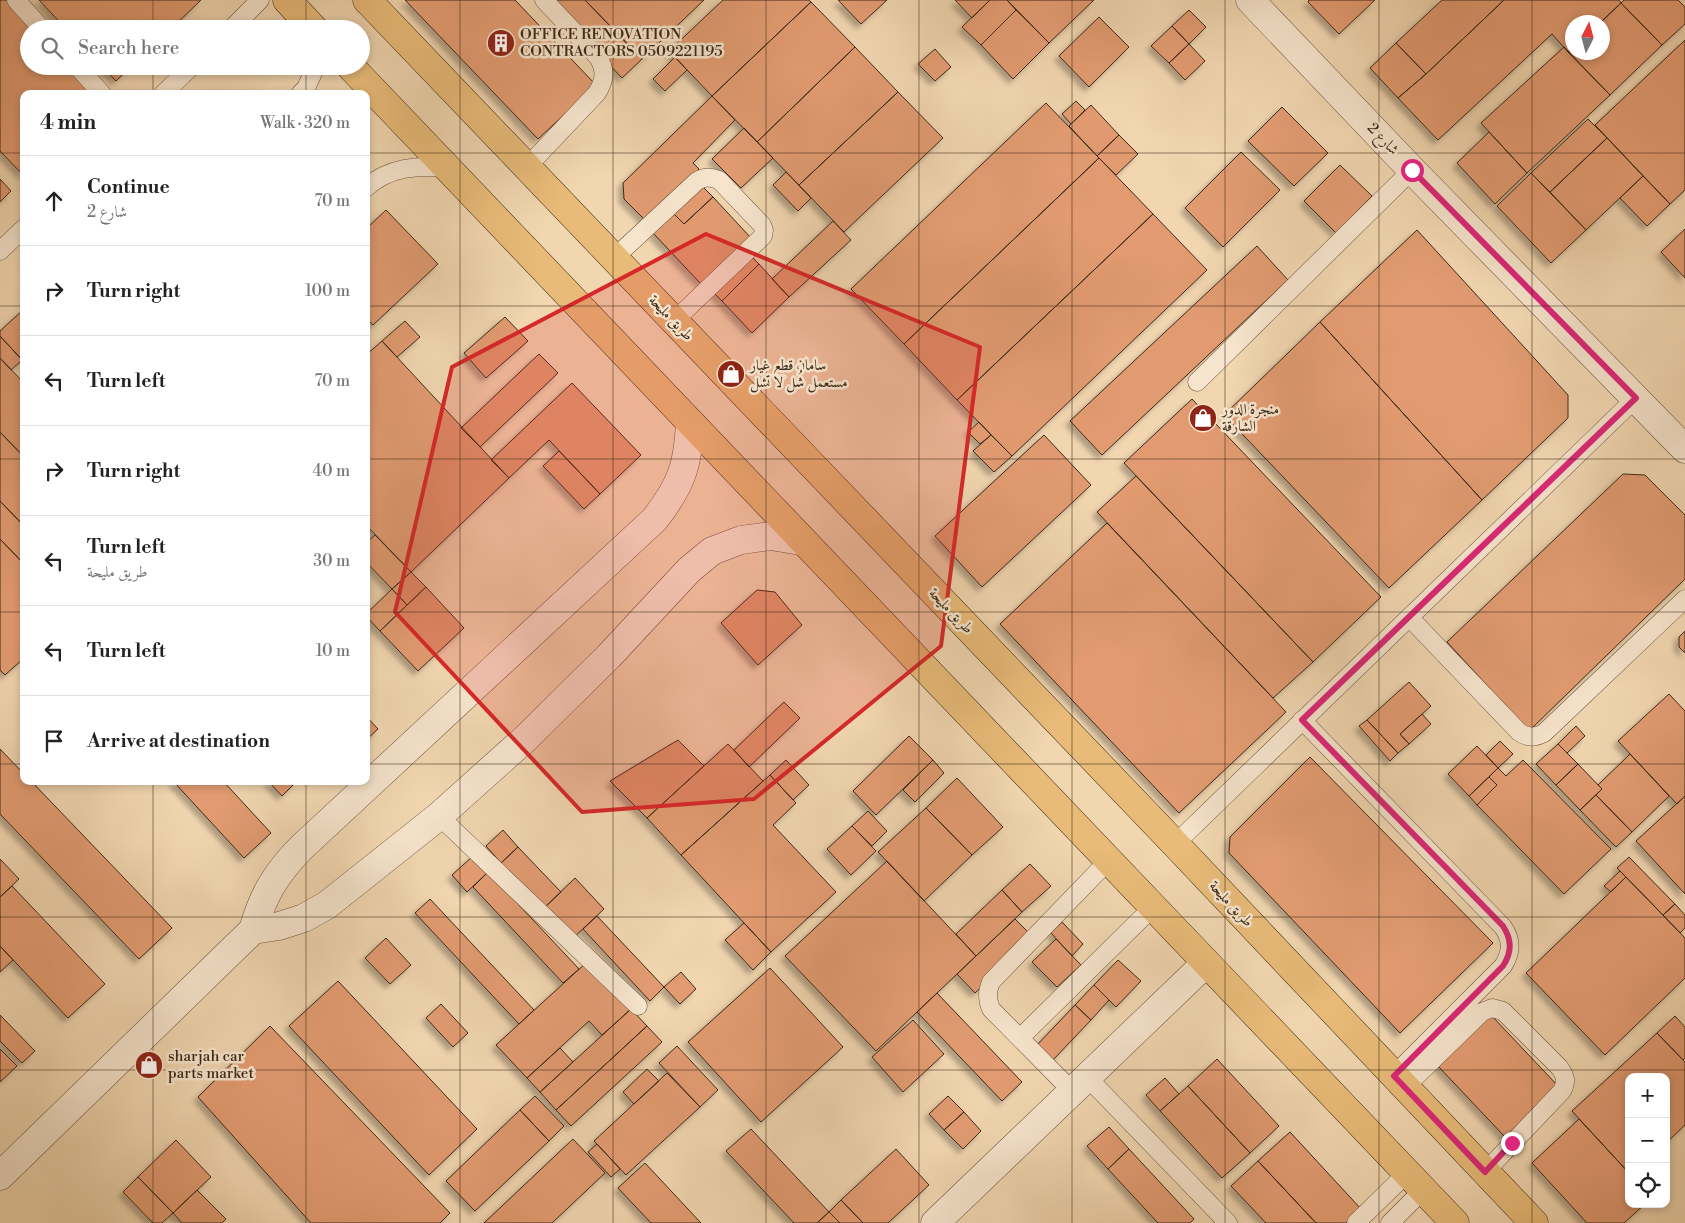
<!DOCTYPE html>
<meta charset="utf-8">
<style>
body{margin:0;font-family:"Libre Bodoni",Amiri,serif;background:#f6f6f6;color:#222}
.controls{position:absolute;right:15px;bottom:15px;display:grid;overflow:hidden;border-radius:10px;box-shadow:0 2px 8px #0003}
.controls button{width:45px;height:45px;display:grid;place-items:center;padding:0;border:0;border-bottom:1px solid #e0e0e0;background:#fff;color:#222;font:25px sans-serif}
.compass{position:absolute;left:1565px;top:15px;width:45px;height:45px;border-radius:50%;background:#fff;box-shadow:0 2px 8px #0003;rotate:6deg}
.stop{position:absolute;width:15px;height:15px;margin:-11px;border:4px solid #db2777;border-radius:50%;background:#fff}
.stop.end{background:#db2777;border-color:#fff;box-shadow:0 1px 5px #0008}
.list{margin:0;padding:0;list-style:none}
h2{display:flex;justify-content:space-between;align-items:center;height:65px;margin:0;padding:0 20px;font-size:21px}
h2 small{font-size:16px;font-weight:400;color:#767676}
.list li{display:grid;grid-template-columns:32px 1fr auto;gap:15px;align-items:center;box-sizing:border-box;height:90px;padding:0 20px;border-top:1px solid #e0e0e0}
.list b{display:block;font-size:19px;white-space:nowrap}
.list p{margin:0;font-size:16px;white-space:nowrap;color:#767676}
.list em{font-size:16px;font-style:normal;color:#767676}
.icon{flex:none;width:28px;height:28px;fill:none;stroke:currentColor;stroke-width:2;stroke-linecap:round;stroke-linejoin:round}
.map{position:relative;flex:none;width:1685px;height:1223px;overflow:hidden}
.search{position:absolute;background:#fff;box-shadow:0 2px 8px #0003;left:20px;top:20px;width:350px;height:55px;display:flex;align-items:center;gap:12px;box-sizing:border-box;padding:0 18px;border-radius:28px;color:#767676;font-size:19px}
.panel{position:absolute;background:#fff;box-shadow:0 2px 8px #0003;left:20px;top:90px;width:350px;height:695px;border-radius:10px}
.map>svg:first-child{display:block}
.building{fill:#e29b71;stroke:#3c2918;filter:url(#shadow)}
.lines{fill:none;stroke-linecap:round;stroke-linejoin:round}
.service-casing{stroke:#69543e;stroke-width:19}
.minor-casing{stroke:#69543e;stroke-width:29}
.primary-casing{stroke:#3c2918;stroke-width:29}
.service{stroke:#f6e4cc;stroke-width:18}
.minor{stroke:#f6e4cc;stroke-width:28}
.primary{stroke:#e8bb78;stroke-width:28}
.route{stroke:#db2777;stroke-width:6}
.marked{fill:#d62828;fill-opacity:0.2;stroke:#d62828;stroke-width:4;stroke-linejoin:round}
.grid{fill:none;stroke:#3c2918;stroke-width:1;stroke-opacity:0.55}
.labels{text-anchor:middle;dominant-baseline:central;stroke-width:5;stroke-linejoin:round;paint-order:stroke}
.poi-label{font-size:15px;fill:#3c2918;stroke:#f6e4cc;text-anchor:start}
.street-label{font-size:15px;fill:#3c2918;stroke:#f6e4cc}
</style>
<div class="map">
<svg width="1685" height="1223" viewBox="0 0 1685 1223">
<defs>
<filter id="shadow"><feDropShadow dx="-4.5" dy="4.5" stdDeviation="2.5" flood-color="#0004"/></filter>
</defs>
<rect width="100%" height="100%" fill="#f1d6b0"/>
<filter id="stains"><feTurbulence type="fractalNoise" baseFrequency=".004" numOctaves="4"/><feColorMatrix values="0 0 0 0 .2 0 0 0 0 .09 0 0 0 0 .02 0 0 0 .5 -.17"/></filter>
<radialGradient id="worn" r=".72"><stop offset=".6" stop-color="#630" stop-opacity="0"/><stop offset="1" stop-color="#630" stop-opacity=".3"/></radialGradient>
<!-- building -->
<path class="building" d="M 0,0 L 8,0 L 35,29 L 29,29 L 29,66 L 71,66 L 97,94 L 24,94 L 24,176 L 0,151 Z
M 39,0 L 201,0 L 171,29 L 66,29 Z
M 405,0 L 515,0 L 596,85 L 538,139 Z
M 548,0 L 585,0 L 642,59 L 622,78 Z
M 585,0 L 704,0 L 642,59 Z
M 723,0 L 809,0 L 811,2 L 712,96 L 669,51 Z
M 838,0 L 887,0 L 861,24 Z
M 955,0 L 990,0 L 972,18 Z
M 990,0 L 1007,0 L 1016,10 L 981,45 L 962,27 Z
M 1007,0 L 1094,0 L 1049,43 Z
M 1309,0 L 1375,0 L 1339,34 L 1308,2 Z
M 1442,0 L 1504,0 L 1426,74 L 1396,43 Z
M 1504,0 L 1619,0 L 1621,3 L 1601,22 L 1572,22 L 1572,49 L 1569,53 L 1552,34 L 1438,140 L 1398,98 L 1426,74 Z
M 1624,0 L 1678,0 L 1685,7 L 1685,24 L 1662,45 L 1621,3 Z
M 811,2 L 855,47 L 757,142 L 712,96 Z
M 1621,3 L 1662,45 L 1610,95 L 1569,53 L 1572,49 L 1572,52 L 1602,52 L 1602,22 L 1601,22 Z
M 1016,10 L 1049,43 L 1013,79 L 981,45 Z
M 1189,10 L 1206,27 L 1189,44 L 1172,26 Z
M 1099,17 L 1129,47 L 1089,87 L 1059,56 Z
M 1172,26 L 1189,44 L 1169,63 L 1151,46 Z
M 1685,40 L 1685,190 L 1670,204 L 1595,125 Z
M 1396,43 L 1426,74 L 1398,98 L 1370,68 Z
M 1189,44 L 1205,61 L 1185,80 L 1169,63 Z
M 855,47 L 898,92 L 799,185 L 757,142 Z
M 1564,47 L 1610,95 L 1527,173 L 1481,123 Z
M 935,49 L 951,67 L 935,81 L 918,64 Z
M 675,57 L 687,70 L 665,91 L 653,79 Z
M 102,66 L 131,66 L 116,81 Z
M 898,92 L 943,138 L 844,232 L 799,185 Z
M 712,96 L 735,120 L 693,163 L 699,169 L 647,222 L 624,199 L 623,183 Z
M 1076,101 L 1085,110 L 1071,124 L 1062,114 Z
M 1046,103 L 1099,158 L 904,344 L 851,289 Z
M 1091,105 L 1119,135 L 1097,156 L 1069,126 Z
M 1282,107 L 1328,153 L 1294,186 L 1248,141 Z
M 1588,119 L 1607,138 L 1550,192 L 1531,173 Z
M 744,128 L 773,158 L 741,188 L 712,159 Z
M 1489,132 L 1527,173 L 1495,204 L 1457,163 Z
M 1119,135 L 1138,154 L 1116,175 L 1097,156 Z
M 1607,138 L 1643,176 L 1586,230 L 1550,192 Z
M 1241,152 L 1280,190 L 1223,247 L 1185,208 Z
M 1099,158 L 1153,214 L 957,400 L 904,344 Z
M 1340,165 L 1372,196 L 1336,233 L 1304,201 Z
M 786,172 L 811,198 L 798,211 L 773,185 Z
M 1531,173 L 1586,230 L 1551,263 L 1497,206 Z
M 1643,176 L 1670,204 L 1647,226 L 1620,198 Z
M 0,179 L 11,191 L 0,202 Z
M 703,187 L 713,197 L 684,224 L 674,214 Z
M 713,197 L 751,238 L 701,284 L 653,233 L 674,214 L 684,224 Z
M 386,210 L 438,264 L 373,325 L 366,318 L 366,229 Z
M 1153,214 L 1207,270 L 1012,456 L 957,400 Z
M 833,221 L 851,240 L 789,297 L 772,279 Z
M 1685,229 L 1685,278 L 1661,252 Z
M 1417,230 L 1568,395 L 1568,418 L 1482,500 L 1320,322 Z
M 1257,246 L 1288,280 L 1102,455 L 1070,421 Z
M 749,254 L 759,264 L 722,301 L 712,291 Z
M 759,264 L 789,297 L 752,333 L 722,301 Z
M 24,309 L 24,362 L 0,336 L 0,331 Z
M 505,317 L 528,341 L 486,378 L 464,353 Z
M 405,321 L 420,337 L 397,357 L 382,341 Z
M 1320,322 L 1482,500 L 1389,588 L 1224,415 Z
M 0,336 L 22,360 L 11,370 L 0,358 Z
M 382,341 L 509,478 L 411,572 L 366,525 L 366,355 Z
M 539,354 L 558,373 L 480,447 L 461,428 Z
M 0,358 L 24,383 L 24,457 L 0,432 Z
M 572,383 L 641,455 L 600,494 L 549,440 L 509,478 L 491,460 Z
M 1192,399 L 1381,597 L 1313,662 L 1124,463 Z
M 979,422 L 991,435 L 980,444 L 968,432 Z
M 0,432 L 24,457 L 24,526 L 0,501 Z
M 991,435 L 1012,456 L 994,472 L 973,451 Z
M 1044,435 L 1091,485 L 982,587 L 935,536 Z
M 559,451 L 600,494 L 584,509 L 543,466 Z
M 1623,474 L 1645,475 L 1685,515 L 1685,579 L 1529,731 L 1447,642 Z
M 1136,476 L 1313,662 L 1273,698 L 1097,512 Z
M 0,501 L 24,526 L 24,564 L 0,539 Z
M 1107,523 L 1286,712 L 1179,813 L 1000,624 Z
M 375,535 L 411,572 L 392,589 L 366,562 L 366,543 Z
M 0,539 L 24,564 L 24,658 L 5,675 L 0,670 Z
M 411,572 L 426,587 L 407,605 L 392,589 Z
M 426,587 L 464,628 L 418,671 L 380,631 Z
M 392,589 L 407,605 L 380,631 L 366,616 L 366,614 Z
M 757,590 L 775,592 L 802,625 L 758,665 L 721,623 Z
M 1685,631 L 1685,653 L 1679,647 L 1679,637 Z
M 1409,682 L 1431,706 L 1400,734 L 1409,744 L 1398,753 L 1367,720 Z
M 1669,694 L 1685,711 L 1685,796 L 1677,804 L 1618,741 Z
M 784,702 L 800,718 L 749,767 L 734,750 Z
M 1422,714 L 1431,724 L 1409,744 L 1400,734 Z
M 366,716 L 378,729 L 366,740 Z
M 1367,720 L 1398,753 L 1390,761 L 1359,726 Z
M 1576,726 L 1585,736 L 1567,753 L 1558,744 Z
M 909,736 L 933,760 L 876,815 L 853,791 Z
M 678,740 L 704,766 L 647,818 L 610,781 Z
M 1500,741 L 1513,754 L 1498,768 L 1486,755 Z
M 728,744 L 763,781 L 681,855 L 647,818 Z
M 1558,744 L 1578,764 L 1556,785 L 1536,764 Z
M 1477,746 L 1498,768 L 1469,796 L 1448,774 Z
M 0,749 L 24,774 L 24,781 L 31,781 L 172,928 L 139,959 L 0,814 Z
M 1630,754 L 1669,796 L 1632,832 L 1596,795 L 1602,789 L 1598,785 Z
M 1310,757 L 1493,943 L 1400,1033 L 1229,853 L 1230,837 Z
M 786,760 L 809,785 L 793,800 L 770,775 Z
M 933,760 L 944,773 L 915,802 L 903,790 Z
M 1523,760 L 1611,849 L 1564,894 L 1477,805 L 1497,785 L 1489,777 L 1498,768 L 1506,776 Z
M 1578,764 L 1602,789 L 1580,810 L 1556,785 Z
M 770,775 L 796,803 L 773,825 L 836,892 L 771,952 L 681,855 Z
M 1489,777 L 1497,785 L 1477,805 L 1469,796 Z
M 957,778 L 1003,827 L 972,855 L 926,808 Z
M 173,781 L 223,781 L 271,833 L 244,858 Z
M 268,781 L 295,781 L 296,782 L 282,796 Z
M 1596,795 L 1632,832 L 1616,847 L 1580,810 Z
M 1685,796 L 1685,894 L 1636,841 Z
M 926,808 L 972,855 L 924,901 L 878,852 Z
M 868,811 L 887,831 L 872,846 L 852,826 Z
M 852,826 L 876,851 L 851,875 L 827,849 Z
M 503,830 L 518,847 L 501,863 L 486,846 Z
M 518,847 L 561,892 L 544,908 L 501,863 Z
M 473,856 L 488,872 L 467,892 L 452,875 Z
M 1629,857 L 1675,904 L 1663,915 L 1617,868 Z
M 0,859 L 19,879 L 0,897 Z
M 887,861 L 976,956 L 876,1051 L 785,956 Z
M 1030,864 L 1051,886 L 1022,912 L 1002,890 Z
M 1620,871 L 1626,877 L 1611,892 L 1604,886 Z
M 488,872 L 579,969 L 563,983 L 473,887 Z
M 1626,877 L 1685,938 L 1685,978 L 1605,1055 L 1526,973 Z
M 575,878 L 604,909 L 572,939 L 544,908 Z
M 12,886 L 105,984 L 68,1018 L 0,946 L 0,897 Z
M 1002,890 L 1022,912 L 976,956 L 956,934 Z
M 430,899 L 534,1010 L 519,1024 L 415,913 Z
M 1675,904 L 1685,915 L 1685,928 L 1680,933 L 1663,915 Z
M 597,916 L 664,987 L 650,1001 L 583,929 Z
M 1015,919 L 1034,938 L 975,993 L 957,974 Z
M 1062,922 L 1083,944 L 1072,956 L 1051,933 Z
M 744,923 L 771,952 L 753,970 L 725,940 Z
M 386,938 L 411,965 L 390,984 L 365,958 Z
M 1056,939 L 1081,965 L 1057,987 L 1032,962 Z
M 0,946 L 13,960 L 0,972 Z
M 1118,960 L 1141,981 L 1116,1007 L 1094,985 Z
M 587,962 L 631,1009 L 602,1035 L 589,1021 L 527,1078 L 496,1045 Z
M 770,968 L 843,1047 L 761,1122 L 688,1042 Z
M 681,972 L 696,989 L 680,1004 L 664,987 Z
M 338,981 L 477,1129 L 429,1175 L 289,1026 Z
M 1094,985 L 1109,1000 L 1091,1020 L 1075,1005 Z
M 937,993 L 1022,1082 L 1002,1101 L 917,1012 Z
M 441,1004 L 468,1033 L 453,1047 L 426,1018 Z
M 1075,1005 L 1091,1020 L 1052,1061 L 1036,1046 Z
M 631,1009 L 647,1026 L 556,1110 L 540,1092 Z
M 0,1015 L 35,1051 L 22,1063 L 0,1041 Z
M 1491,1015 L 1559,1087 L 1505,1137 L 1437,1065 Z
M 1675,1016 L 1685,1027 L 1685,1058 L 1683,1060 L 1657,1033 Z
M 913,1020 L 944,1054 L 903,1092 L 872,1057 Z
M 270,1026 L 450,1213 L 440,1223 L 311,1223 L 198,1097 Z
M 647,1026 L 662,1042 L 571,1126 L 556,1110 Z
M 1657,1033 L 1685,1062 L 1685,1125 L 1666,1143 L 1666,1077 L 1629,1077 L 1629,1173 L 1572,1111 Z
M 677,1046 L 718,1090 L 700,1107 L 659,1063 Z
M 560,1048 L 573,1062 L 540,1092 L 527,1078 Z
M 0,1049 L 17,1066 L 0,1082 Z
M 1217,1059 L 1279,1126 L 1250,1153 L 1188,1086 Z
M 647,1069 L 659,1081 L 634,1104 L 623,1092 Z
M 667,1073 L 700,1107 L 626,1175 L 594,1141 Z
M 1165,1078 L 1179,1094 L 1160,1111 L 1146,1095 Z
M 1188,1086 L 1250,1153 L 1222,1178 L 1160,1111 Z
M 535,1096 L 564,1126 L 549,1141 L 520,1110 Z
M 948,1096 L 964,1112 L 944,1130 L 929,1114 Z
M 520,1110 L 549,1141 L 475,1211 L 446,1181 Z
M 964,1112 L 981,1131 L 963,1149 L 944,1130 Z
M 1579,1119 L 1629,1173 L 1629,1204 L 1645,1204 L 1624,1223 L 1587,1223 L 1532,1163 Z
M 1109,1127 L 1129,1149 L 1108,1169 L 1087,1146 Z
M 751,1129 L 829,1212 L 817,1223 L 794,1223 L 726,1151 Z
M 1290,1132 L 1361,1209 L 1346,1223 L 1316,1223 L 1258,1161 Z
M 573,1139 L 605,1173 L 552,1223 L 484,1223 Z
M 176,1140 L 211,1177 L 173,1213 L 138,1177 Z
M 597,1144 L 620,1169 L 611,1177 L 588,1152 Z
M 896,1149 L 929,1185 L 888,1223 L 863,1223 L 841,1200 Z
M 1129,1149 L 1194,1219 L 1190,1223 L 1158,1223 L 1108,1169 Z
M 1258,1161 L 1316,1223 L 1266,1223 L 1231,1186 Z
M 645,1163 L 701,1223 L 651,1223 L 618,1188 Z
M 138,1177 L 173,1213 L 162,1223 L 153,1223 L 123,1192 Z
M 197,1190 L 226,1219 L 222,1223 L 182,1223 L 173,1213 Z
M 841,1200 L 863,1223 L 840,1223 L 829,1212 Z
M 829,1212 L 840,1223 L 817,1223 Z"/>
<g class="lines">
<defs>
<path id="service" d="M 16,0 L 42,29
M 231,29 L 260,0
M 77,66 L 102,94
M 163,94 L 192,66
M 300,94 L 306,88 L 316,66
M 527,167 L 597,93 C 605,80 606,70 598,57 L 544,0
M 366,188 C 388,167 418,165 447,168
M 0,251 L 24,228
M 614,258 L 697,181 C 706,176 710,177 719,180 L 762,225 L 764,230 L 763,236 L 674,321
M 1197,382 L 1412,170
M 1409,617 L 1519,732 C 1527,738 1535,738 1544,733 L 1685,599
M 1302,720 L 1503,927 C 1512,940 1512,952 1503,966 L 1393,1076
M 439,816 L 638,1006
M 1175,844 L 1636,398
M 1020,1038 L 1153,907
M 1087,1077 L 1228,1223
M 1404,1088 L 1482,1012 L 1492,1008 L 1503,1011 L 1559,1067 C 1566,1076 1567,1082 1562,1091 L 1485,1172
M 1072,1091 L 991,1009 C 987,999 987,992 991,982 L 1108,861
M 1356,1223 L 1407,1173
M 1390,1223 L 1423,1190"/>
<path id="minor" d="M 1250,0 L 1412,170 L 1685,449
M 253,930 L 279,926 L 304,918 L 327,905 L 439,816 L 526,738 L 609,656 L 689,570 L 712,551 L 741,540 L 771,536 L 801,541
M 0,1176 L 253,930 C 263,895 276,873 302,847 L 655,519 C 682,484 688,465 690,422
M 935,1223 L 1206,963"/>
<path id="primary" d="M 287,0 L 314,29
M 367,0 L 1175,844 L 1534,1223
M 350,66 C 718,452 1086,838 1455,1223"/>
</defs>
<!-- service casing -->
<use href="#service" class="service-casing"/>
<!-- minor casing -->
<use href="#minor" class="minor-casing"/>
<!-- primary casing -->
<use href="#primary" class="primary-casing"/>
<!-- service -->
<use href="#service" class="service"/>
<!-- minor -->
<use href="#minor" class="minor"/>
<!-- primary -->
<use href="#primary" class="primary"/>
</g>
<g class="lines">
<!-- route -->
<path class="route" d="M 1412,170 L 1636,398 L 1302,720 L 1503,926 C 1512,940 1512,952 1503,966 L 1394,1076 L 1485,1172 L 1512,1143"/>
</g>
<!-- marked area -->
<path class="marked" d="M 706,234 L 980,347 L 941,646 L 754,799 L 582,812 L 395,612 L 452,367 Z"/>
<!-- grid -->
<path class="grid" d="M 153,0 L 153,29M 306,0 L 306,29M 460,0 L 460,1223M 613,0 L 613,1223M 766,0 L 766,1223M 919,0 L 919,1223M 1072,0 L 1072,1223M 1225,0 L 1225,1223M 1379,0 L 1379,1223M 1532,0 L 1532,1223M 153,66 L 153,94M 306,66 L 306,94M 0,153 L 24,153M 366,153 L 1685,153M 0,306 L 24,306M 366,306 L 1685,306M 0,459 L 24,459M 366,459 L 1685,459M 0,612 L 24,612M 366,612 L 1685,612M 0,764 L 24,764M 366,764 L 1685,764M 153,781 L 153,1223M 306,781 L 306,1223M 0,917 L 1685,917M 0,1070 L 1685,1070"/>
<!-- icons -->
<defs>
<symbol id="building-disc" viewBox="-11 -11 22 22"><circle r="9.5" fill="#8f2418" stroke="#f6e4cc"/><path d="M-4-6H4V6H1V3H-1V6H-4ZM-2.5-4.3h1.7v1.8h-1.7ZM.8-4.3h1.7v1.8H.8ZM-2.5-1h1.7V.8h-1.7ZM.8-1h1.7V.8H.8Z" fill="#fff"/></symbol>
<symbol id="shop-disc" viewBox="-11 -11 22 22"><circle r="9.5" fill="#8f2418" stroke="#f6e4cc"/><path d="M-5-2.5h2.3a2.7 3.5 0 0 1 5.4 0H5L5.5 6h-11ZM-1.5-2.5h3a1.5 2.3 0 0 0-3 0Z" fill="#fff"/></symbol>
</defs>
<g fill-rule="evenodd">
<use href="#building-disc" x="485" y="27" width="32" height="32"/>
<use href="#shop-disc" x="715" y="358" width="32" height="32"/>
<use href="#shop-disc" x="1187" y="402" width="32" height="32"/>
<use href="#shop-disc" x="133" y="1049" width="32" height="32"/>
</g>
<g class="labels">
<!-- poi labels -->
<g class="poi-label">
<text x="520" y="34">OFFICE RENOVATION<tspan x="520" dy="17">CONTRACTORS 0509221195</tspan></text>
<text x="750" y="365">سامان قطع غيار<tspan x="750" dy="17">مستعمل شُل لا تشل</tspan></text>
<text x="1222" y="409">منجرة الدور<tspan x="1222" dy="17">الشارقة</tspan></text>
<text x="168" y="1056">sharjah car<tspan x="168" dy="17">parts market</tspan></text>
</g>
<!-- street labels -->
<g class="street-label">
<text transform="translate(1383 139) rotate(46)">شارع 2</text>
<text transform="translate(671 318) rotate(46)">طريق مليحة</text>
<text transform="translate(951 611) rotate(46)">طريق مليحة</text>
<text transform="translate(1231 904) rotate(47)">طريق مليحة</text>
</g>
</g>
<rect width="100%" height="100%" filter="url(#stains)"/>
<rect width="100%" height="100%" fill="url(#worn)"/>
</svg>
<div class="controls">
<button>+</button>
<button>−</button>
<button><svg class="icon" aria-label="locate" viewBox="0 0 24 24"><circle cx="12" cy="12" r="6"/><path d="M12 2v4M12 18v4M2 12h4M18 12h4"/></svg></button>
</div>
<svg class="compass" viewBox="-18 -18 36 36"><path d="M0-13l5 13h-10z" fill="#e53935"/><path d="M0 13l5-13h-10z" fill="#767676"/></svg>
<div class="stop" style="left:1412px;top:170px"></div>
<div class="stop end" style="left:1512px;top:1143px"></div>
<div class="search"><svg class="icon" aria-label="search" viewBox="0 0 24 24"><circle cx="10" cy="10" r="6"/><path d="M15 15l6 6"/></svg>Search here</div>
<section class="panel">
<h2>4 min<small>Walk · 320 m</small></h2>
<ul class="list">
<li><svg class="icon" aria-label="ahead" viewBox="0 0 24 24"><path d="M12 20V5M6 11l6-6 6 6"/></svg><div><b>Continue</b><p>شارع 2</p></div><em>70 m</em></li>
<li><svg class="icon" aria-label="right" viewBox="0 0 24 24"><path d="M7 20v-9h11M14 6l5 5-5 5"/></svg><div><b>Turn right</b></div><em>100 m</em></li>
<li><svg class="icon" aria-label="left" viewBox="0 0 24 24"><path d="M17 20v-9H6M10 6l-5 5 5 5"/></svg><div><b>Turn left</b></div><em>70 m</em></li>
<li><svg class="icon" aria-label="right" viewBox="0 0 24 24"><path d="M7 20v-9h11M14 6l5 5-5 5"/></svg><div><b>Turn right</b></div><em>40 m</em></li>
<li><svg class="icon" aria-label="left" viewBox="0 0 24 24"><path d="M17 20v-9H6M10 6l-5 5 5 5"/></svg><div><b>Turn left</b><p>طريق مليحة</p></div><em>30 m</em></li>
<li><svg class="icon" aria-label="left" viewBox="0 0 24 24"><path d="M17 20v-9H6M10 6l-5 5 5 5"/></svg><div><b>Turn left</b></div><em>10 m</em></li>
<li><svg class="icon" aria-label="arrive" viewBox="0 0 24 24"><path d="M6 21V4h12l-3 4 3 4H6"/></svg><div><b>Arrive at destination</b></div></li>
</ul>
</section>
</div>
